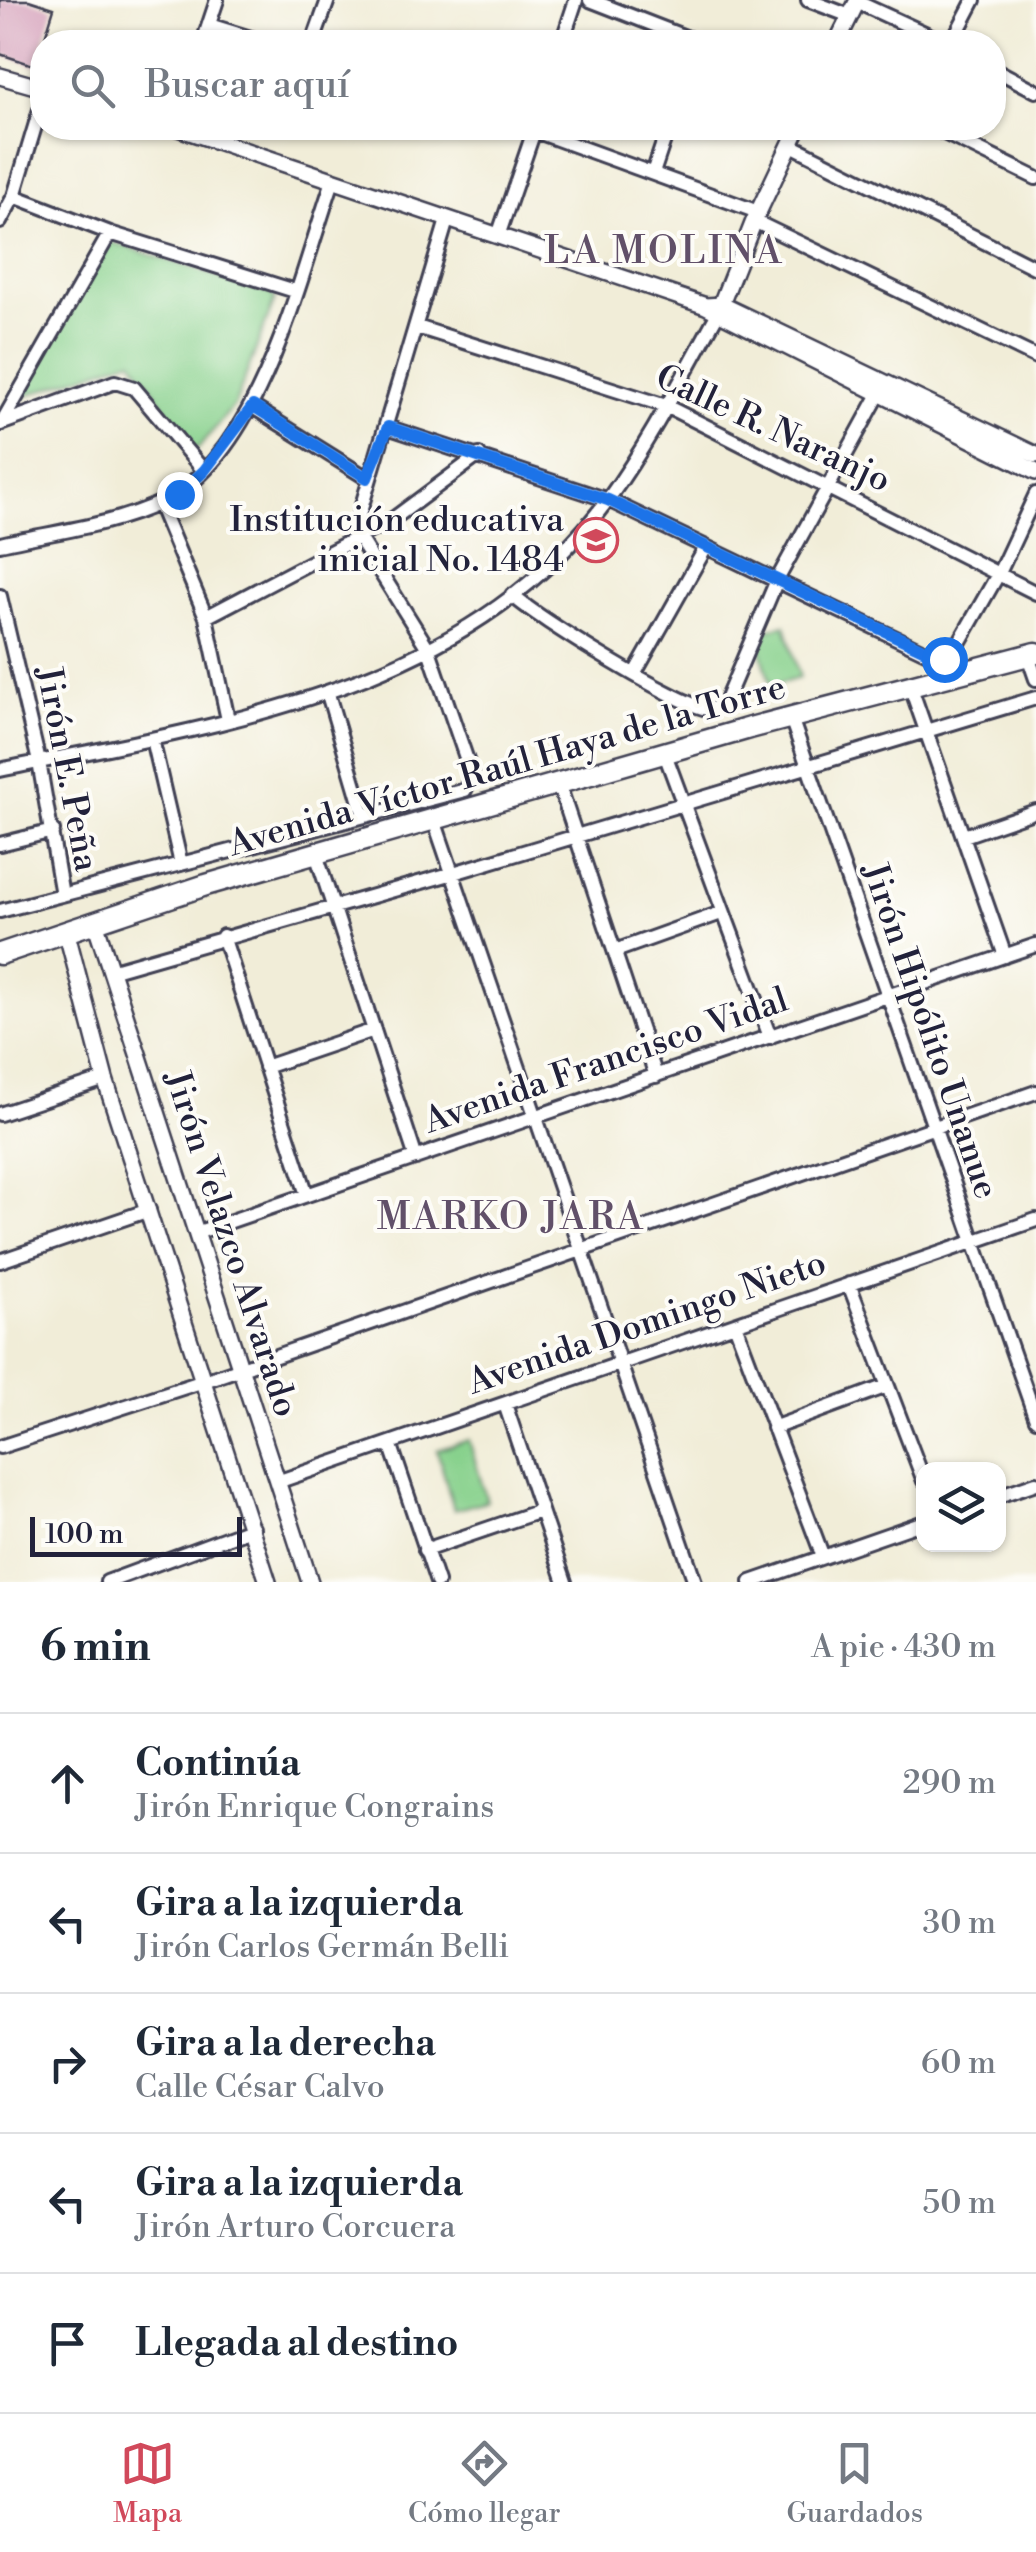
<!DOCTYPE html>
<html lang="es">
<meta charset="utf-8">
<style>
body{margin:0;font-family:"Libre Bodoni",serif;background:#f2f2f3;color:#1f2937}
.controls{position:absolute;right:30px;bottom:30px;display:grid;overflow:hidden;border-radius:20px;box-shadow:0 2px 8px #0004}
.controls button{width:90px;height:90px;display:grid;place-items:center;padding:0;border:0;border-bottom:2px solid #e0e1e3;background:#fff;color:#1f2937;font:50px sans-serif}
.scale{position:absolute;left:30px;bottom:25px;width:212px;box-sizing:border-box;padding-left:10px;border:5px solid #22223b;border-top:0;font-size:28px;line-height:35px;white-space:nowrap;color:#22223b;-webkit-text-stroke:8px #fdfcf7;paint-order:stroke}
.stop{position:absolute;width:30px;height:30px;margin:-22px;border:8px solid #1a73e8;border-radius:50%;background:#fff}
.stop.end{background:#1a73e8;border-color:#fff;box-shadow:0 2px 10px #0008}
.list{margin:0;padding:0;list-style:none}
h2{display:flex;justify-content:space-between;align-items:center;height:130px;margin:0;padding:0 40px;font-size:42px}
h2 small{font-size:32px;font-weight:400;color:#747a83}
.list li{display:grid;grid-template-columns:65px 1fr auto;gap:30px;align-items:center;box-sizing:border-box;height:140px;padding:0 40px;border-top:2px solid #e0e1e3}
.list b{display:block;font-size:38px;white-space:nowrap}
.list p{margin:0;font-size:32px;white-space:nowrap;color:#747a83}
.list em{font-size:32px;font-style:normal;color:#747a83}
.icon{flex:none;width:55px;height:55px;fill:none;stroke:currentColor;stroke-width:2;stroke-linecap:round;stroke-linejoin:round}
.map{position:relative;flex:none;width:1036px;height:1582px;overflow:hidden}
.search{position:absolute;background:#fff;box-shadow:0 2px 8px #0004;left:30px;right:30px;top:30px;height:110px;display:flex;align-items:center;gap:25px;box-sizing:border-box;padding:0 35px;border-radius:40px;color:#747a83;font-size:38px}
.sheet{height:830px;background:#fff}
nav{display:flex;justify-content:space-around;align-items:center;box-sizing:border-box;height:140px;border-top:2px solid #e0e1e3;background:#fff;font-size:28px;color:#747a83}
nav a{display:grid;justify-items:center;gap:5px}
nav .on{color:#d1495b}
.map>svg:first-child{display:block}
.green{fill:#88d18d;stroke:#557a64;stroke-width:2.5}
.building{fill:#d7a4be}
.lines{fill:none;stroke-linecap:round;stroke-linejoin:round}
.minor-casing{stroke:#414053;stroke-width:18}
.tertiary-casing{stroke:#414053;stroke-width:20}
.primary-casing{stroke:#414053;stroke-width:25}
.minor{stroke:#fff;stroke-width:12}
.tertiary{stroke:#fff;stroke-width:15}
.primary{stroke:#fff;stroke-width:20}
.route{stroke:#1a73e8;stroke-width:12}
.labels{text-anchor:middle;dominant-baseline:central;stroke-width:8;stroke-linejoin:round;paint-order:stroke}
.street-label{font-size:35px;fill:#22223b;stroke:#fdfcf7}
.poi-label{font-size:35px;fill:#22223b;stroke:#fdfcf7;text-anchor:end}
.neighbourhood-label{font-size:38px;letter-spacing:2.5px;fill:#615069;stroke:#fdfcf7}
</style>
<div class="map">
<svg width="1036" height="1582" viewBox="0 0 1036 1582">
<rect width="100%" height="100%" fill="#fdfcf7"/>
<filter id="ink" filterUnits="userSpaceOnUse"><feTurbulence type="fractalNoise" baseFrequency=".01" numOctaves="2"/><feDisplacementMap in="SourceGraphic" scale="20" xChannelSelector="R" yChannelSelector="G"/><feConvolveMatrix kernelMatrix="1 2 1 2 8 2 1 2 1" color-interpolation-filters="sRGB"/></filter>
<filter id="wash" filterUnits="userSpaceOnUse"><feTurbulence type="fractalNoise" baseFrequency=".0048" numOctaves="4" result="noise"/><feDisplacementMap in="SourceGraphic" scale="40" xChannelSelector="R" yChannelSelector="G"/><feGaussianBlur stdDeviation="2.25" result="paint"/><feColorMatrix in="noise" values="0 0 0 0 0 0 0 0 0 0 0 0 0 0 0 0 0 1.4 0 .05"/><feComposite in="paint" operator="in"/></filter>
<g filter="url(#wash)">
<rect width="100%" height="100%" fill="#f1edd8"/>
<!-- green -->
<path class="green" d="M 108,241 L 272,294 L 275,299 L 235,404 L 198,449 L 193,448 L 132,359 L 19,398 Z
M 785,625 L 800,678 L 771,686 L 756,633 Z
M 469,1440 L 487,1501 L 454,1510 L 437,1450 Z"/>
<g id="blocks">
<!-- building -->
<path class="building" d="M 0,0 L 29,0 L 54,8 L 36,66 L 0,54 Z"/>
</g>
</g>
<g filter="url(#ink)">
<use href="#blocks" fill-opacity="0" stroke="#414053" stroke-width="2.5"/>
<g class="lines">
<defs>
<path id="minor" d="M 590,0 L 698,42
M 808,0 L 850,16
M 857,2 L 944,42
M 209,25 L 264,42
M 203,42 L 217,0
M 313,42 L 328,0
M 562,42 L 576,0
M 952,42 L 974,0
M 994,69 L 1036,91
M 527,128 L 758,212
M 934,128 L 1036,178
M 791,145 L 1036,268
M 653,173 L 668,128
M 14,196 L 110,233 L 295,291
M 754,221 L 1036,357
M 0,222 L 14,196 L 42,103
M 498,236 L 535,128
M 417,327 L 666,406 L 1036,593
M 253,407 L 367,478
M 0,424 L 115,382 L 134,388 L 204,471
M 1,424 L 110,233
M 387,427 L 608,500 L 938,658 L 951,657 L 1000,571 L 1036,494
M 159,504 L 206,617 L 228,720
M 0,544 C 53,532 112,526 162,502 C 261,455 299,278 333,181
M 512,595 C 535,617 679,706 708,709 C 713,709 719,707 724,705 L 777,580 L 884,385
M 0,596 L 39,762 L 62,895
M 206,617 L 393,519 L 479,455
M 1028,656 L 1036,679
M 635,673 L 705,549
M 911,688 L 1005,956
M 328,694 L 364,816
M 791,718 L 1036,1419
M 152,739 L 181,864
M 665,754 L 770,1037
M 0,770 C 219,724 466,693 609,498 C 650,441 683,376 717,315
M 559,785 L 656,1076
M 434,820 L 695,1582
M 964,836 L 1036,811
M 0,844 L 53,831
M 316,854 L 416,1158
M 0,911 L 465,790 L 472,775 L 429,650 L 359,538 L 357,522 L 447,220
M 223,936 L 307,1195
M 615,951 L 721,913
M 110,971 L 450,874 L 1036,698
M 265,1067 L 374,1030
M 0,1114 L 105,1079
M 196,1233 L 1036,945
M 0,1261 L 149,1210
M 849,1284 L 924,1481
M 735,1324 L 823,1557
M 505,1404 L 565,1582
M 773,1428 L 887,1386
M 390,1443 L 437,1582
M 0,1447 L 204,1381 L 1036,1092
M 277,1482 L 1036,1220
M 998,1496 L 1036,1483
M 425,1550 L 540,1511
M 107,1582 L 253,1528
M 751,1582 L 924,1522"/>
<path id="tertiary" d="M 837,42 L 858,0
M 0,76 L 42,88
M 178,128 L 706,306 L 1036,472
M 706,306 L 722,305 L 1036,455
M 718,312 L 754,221 L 798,128
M 96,925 L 310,1582
M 67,934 L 105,1079 L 268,1582"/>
<path id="primary" d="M 0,954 L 206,885 L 750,728 L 1036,653"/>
</defs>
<!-- minor casing -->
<use href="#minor" class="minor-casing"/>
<!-- tertiary casing -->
<use href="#tertiary" class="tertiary-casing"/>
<!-- primary casing -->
<use href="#primary" class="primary-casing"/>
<!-- minor -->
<use href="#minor" class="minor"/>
<!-- tertiary -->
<use href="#tertiary" class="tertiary"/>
<!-- primary -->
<use href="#primary" class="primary"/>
</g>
</g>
<g class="lines" filter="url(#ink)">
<!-- route -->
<path class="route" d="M 179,494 L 204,471 L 253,406 L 367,478 L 388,427 L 608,500 L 944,659"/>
</g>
<!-- icons -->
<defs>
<symbol id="school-ring" viewBox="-11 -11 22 22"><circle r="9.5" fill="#fdfcf7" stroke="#d1495b" stroke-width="1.5"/><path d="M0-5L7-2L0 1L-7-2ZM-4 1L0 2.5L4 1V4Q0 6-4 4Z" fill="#d1495b"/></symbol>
</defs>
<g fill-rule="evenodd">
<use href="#school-ring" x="571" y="515" width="50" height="50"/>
</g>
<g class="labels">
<!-- street labels -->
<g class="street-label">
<text transform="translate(773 429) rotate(25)">Calle R. Naranjo</text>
<text transform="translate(507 766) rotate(-16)">Avenida Víctor Raúl Haya de la Torre</text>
<text transform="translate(67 769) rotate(79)">Jirón E. Peña</text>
<text transform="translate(930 1031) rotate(71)">Jirón Hipólito Unanue</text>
<text transform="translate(606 1061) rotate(-19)">Avenida Francisco Vidal</text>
<text transform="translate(231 1244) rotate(72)">Jirón Velazco Alvarado</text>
<text transform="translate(647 1323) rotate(-19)">Avenida Domingo Nieto</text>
</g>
<!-- poi labels -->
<g class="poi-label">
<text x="564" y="520">Institución educativa<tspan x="564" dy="40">inicial No. 1484</tspan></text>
</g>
<!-- neighbourhood labels -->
<g class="neighbourhood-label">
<text x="664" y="251">LA MOLINA</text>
<text x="511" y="1217">MARKO JARA</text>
</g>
</g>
</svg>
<div class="controls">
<button><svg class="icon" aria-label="layers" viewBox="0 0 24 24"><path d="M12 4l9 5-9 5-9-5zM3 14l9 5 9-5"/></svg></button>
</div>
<div class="scale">100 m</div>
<div class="stop" style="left:944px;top:659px"></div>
<div class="stop end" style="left:179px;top:494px"></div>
<div class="search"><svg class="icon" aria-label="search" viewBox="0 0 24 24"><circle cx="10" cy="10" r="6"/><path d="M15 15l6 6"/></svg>Buscar aquí</div>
</div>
<section class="sheet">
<h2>6 min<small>A pie · 430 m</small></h2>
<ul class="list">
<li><svg class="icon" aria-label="ahead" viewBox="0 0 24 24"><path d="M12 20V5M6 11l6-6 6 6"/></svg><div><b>Continúa</b><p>Jirón Enrique Congrains</p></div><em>290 m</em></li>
<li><svg class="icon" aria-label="left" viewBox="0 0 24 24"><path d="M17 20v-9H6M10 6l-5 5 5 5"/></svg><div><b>Gira a la izquierda</b><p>Jirón Carlos Germán Belli</p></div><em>30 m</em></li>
<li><svg class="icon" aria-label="right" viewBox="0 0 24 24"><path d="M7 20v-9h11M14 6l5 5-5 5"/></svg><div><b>Gira a la derecha</b><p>Calle César Calvo</p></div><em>60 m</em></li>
<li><svg class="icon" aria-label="left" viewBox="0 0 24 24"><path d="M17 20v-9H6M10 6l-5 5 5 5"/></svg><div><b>Gira a la izquierda</b><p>Jirón Arturo Corcuera</p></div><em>50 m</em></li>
<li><svg class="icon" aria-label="arrive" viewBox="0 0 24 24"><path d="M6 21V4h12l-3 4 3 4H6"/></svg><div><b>Llegada al destino</b></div></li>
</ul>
</section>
<nav>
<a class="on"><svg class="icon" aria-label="map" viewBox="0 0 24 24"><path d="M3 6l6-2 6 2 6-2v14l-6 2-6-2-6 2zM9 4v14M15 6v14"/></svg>Mapa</a>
<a><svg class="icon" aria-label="directions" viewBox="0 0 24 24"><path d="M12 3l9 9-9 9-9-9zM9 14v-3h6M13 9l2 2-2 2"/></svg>Cómo llegar</a>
<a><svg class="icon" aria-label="saved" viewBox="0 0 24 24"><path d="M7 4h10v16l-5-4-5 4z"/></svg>Guardados</a>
</nav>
